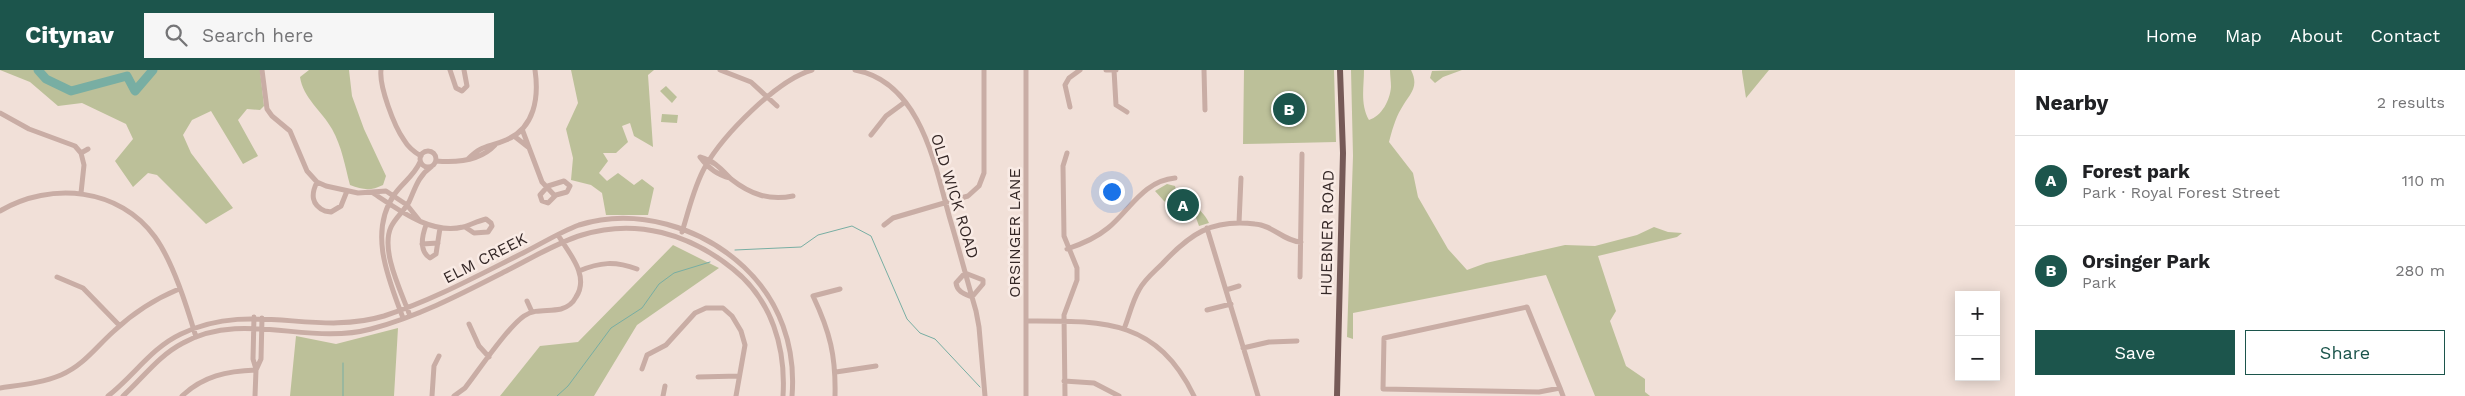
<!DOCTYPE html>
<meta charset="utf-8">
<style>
body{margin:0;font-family:"Work Sans",sans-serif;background:#f6f6f6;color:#202124}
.controls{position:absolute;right:15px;bottom:15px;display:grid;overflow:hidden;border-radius:0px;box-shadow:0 2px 12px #0003}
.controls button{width:45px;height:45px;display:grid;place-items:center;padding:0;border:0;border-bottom:1px solid #e0e0e0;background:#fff;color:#202124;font:25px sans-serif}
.you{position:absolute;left:1111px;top:121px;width:18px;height:18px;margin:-12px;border:4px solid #fff;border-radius:50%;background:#1a73e8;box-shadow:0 0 0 8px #1a73e833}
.badge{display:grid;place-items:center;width:32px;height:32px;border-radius:50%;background:#1c554c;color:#fff;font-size:16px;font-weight:700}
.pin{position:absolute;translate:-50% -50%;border:2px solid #fff;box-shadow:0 1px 5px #0006}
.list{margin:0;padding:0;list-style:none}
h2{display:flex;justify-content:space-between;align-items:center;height:65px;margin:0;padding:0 20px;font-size:21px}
h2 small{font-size:16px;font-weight:400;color:#757577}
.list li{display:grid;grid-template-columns:32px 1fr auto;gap:15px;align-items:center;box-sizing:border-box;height:90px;padding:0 20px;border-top:1px solid #e0e0e0}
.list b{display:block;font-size:19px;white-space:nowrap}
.list p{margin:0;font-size:16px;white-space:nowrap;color:#757577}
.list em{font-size:16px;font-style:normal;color:#757577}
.actions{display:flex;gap:10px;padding:15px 20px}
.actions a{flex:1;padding:11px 0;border:1px solid #1c554c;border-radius:0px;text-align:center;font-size:18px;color:#1c554c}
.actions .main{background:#1c554c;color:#fff}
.icon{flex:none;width:28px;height:28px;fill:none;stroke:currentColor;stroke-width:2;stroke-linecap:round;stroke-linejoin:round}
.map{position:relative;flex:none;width:2015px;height:326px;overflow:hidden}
header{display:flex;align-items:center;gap:30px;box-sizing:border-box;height:70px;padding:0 25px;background:#1c554c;color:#fff}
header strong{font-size:24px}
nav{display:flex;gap:28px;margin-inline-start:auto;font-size:18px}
.search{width:350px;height:45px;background:#f6f6f6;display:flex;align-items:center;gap:12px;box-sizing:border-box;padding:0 18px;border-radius:0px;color:#757577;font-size:19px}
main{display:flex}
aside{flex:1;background:#fff}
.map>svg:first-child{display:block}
.green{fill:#bcc099}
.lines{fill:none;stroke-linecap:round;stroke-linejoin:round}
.stream{stroke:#78aea3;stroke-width:1}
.river{stroke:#78aea3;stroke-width:9}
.minor{stroke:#c9ada5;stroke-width:5}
.major{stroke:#765a57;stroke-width:6}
.labels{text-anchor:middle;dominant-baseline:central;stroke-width:5;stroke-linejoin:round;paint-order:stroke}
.street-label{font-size:16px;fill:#342726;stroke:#f9ebe5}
</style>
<header>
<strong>Citynav</strong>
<div class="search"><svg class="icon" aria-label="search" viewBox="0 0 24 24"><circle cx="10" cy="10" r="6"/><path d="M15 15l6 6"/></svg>Search here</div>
<nav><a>Home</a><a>Map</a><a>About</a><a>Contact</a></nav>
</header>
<main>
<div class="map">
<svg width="2015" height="326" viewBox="0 0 2015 326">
<rect width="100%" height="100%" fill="#f1e0d8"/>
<!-- green -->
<path class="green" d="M 0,0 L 260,0 L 264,36 L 260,40 L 247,39 L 238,50 L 258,86 L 243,94 L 211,41 L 192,50 L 183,65 L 191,83 L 233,138 L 206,154 L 157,105 L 148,103 L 133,117 L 115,91 L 133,69 L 126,54 L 82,33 L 58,36 L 30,12 Z
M 309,0 L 349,0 L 352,26 L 364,59 L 386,106 L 383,115 C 371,121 363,120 350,115 C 345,96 342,77 332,59 C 322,41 303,28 300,7 Z
M 571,0 L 654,0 L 648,5 L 653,77 L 634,66 L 630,53 L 622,56 L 628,72 L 616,83 L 603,83 L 608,91 L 599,103 L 607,111 L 618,103 L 634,115 L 642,109 L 654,118 L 648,145 L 606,145 L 602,123 L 591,115 L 571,110 L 573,88 L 566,59 L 578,33 Z
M 1244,0 L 1334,0 L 1336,72 L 1243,74 Z
M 1351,0 L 1364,0 C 1364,17 1360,34 1369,50 C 1382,46 1390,30 1391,17 C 1391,11 1390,6 1390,0 L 1411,0 C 1420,18 1409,24 1401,39 C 1395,49 1392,61 1389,72 L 1413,103 L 1418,127 L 1448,179 L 1467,200 L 1486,193 L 1565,175 L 1595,176 L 1637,165 L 1654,157 L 1668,162 L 1682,163 L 1677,167 L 1598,186 L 1616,241 L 1610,251 L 1626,296 L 1645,309 L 1645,322 L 1650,326 L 1595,326 L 1546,205 L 1353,243 L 1353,269 L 1347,267 L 1353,86 Z
M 1462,0 L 1443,7 L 1435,13 L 1430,8 L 1432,1 Z
M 1742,0 L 1769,0 L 1746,28 L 1742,2 Z
M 666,16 L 677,27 L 672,33 L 660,21 Z
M 662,44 L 678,45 L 677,53 L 661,52 Z
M 1167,114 L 1175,116 C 1178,131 1201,134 1209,153 L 1199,156 L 1195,145 L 1172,137 L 1164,131 L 1155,121 Z
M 673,175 L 719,198 L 637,255 L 594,326 L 500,326 L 540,276 L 578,272 Z
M 398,258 L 394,326 L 290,326 L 296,266 L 336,274 Z"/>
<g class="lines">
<!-- stream -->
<path class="stream" d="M 735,180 L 801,177 L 818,165 L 852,156 L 871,166 L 907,249 L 920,263 L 935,269 L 980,317
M 343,326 L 343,293
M 557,326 L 568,316 L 611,258 L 642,238 L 659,214 L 674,203 L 710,192"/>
<!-- river -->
<path class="river" d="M 38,0 L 46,9 L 71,21 L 127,6 L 135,21 L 153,0"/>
<!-- minor -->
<path class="minor" d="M 262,0 L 267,39 L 272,46 L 290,61 L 307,101 L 317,112 L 326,116 L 358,123 L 386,121 L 407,135 L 419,150
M 381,0 C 379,16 394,56 404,70 C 408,77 414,82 421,86
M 450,0 L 456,18 L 462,21 L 467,16 L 464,0
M 720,0 L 751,12 L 777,36
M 855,0 C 921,12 935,96 950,149 C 959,179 967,210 976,241 L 979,257 L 985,326
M 1026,0 L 1026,326
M 1106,0 L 1116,0
M 1114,0 L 1116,35 L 1127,42
M 1204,0 L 1205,40
M 1070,37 L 1065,15 L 1069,8 L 1080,0
M 0,43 L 29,59 L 75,76 L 81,83 L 84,95 L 81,123
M 522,59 L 542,112 L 555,126
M 871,65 L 886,46 L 905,32
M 514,66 L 528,77
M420 89a8 8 0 1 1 16 0a8 8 0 1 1-16 0Z
M 81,83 L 88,79
M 468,89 C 483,74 488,78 506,70 C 535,58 539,27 535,0
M 436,91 C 458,93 480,91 495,75
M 730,108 C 717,105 708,98 700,87 C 715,91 721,99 731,109 C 750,124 769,131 793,126
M 564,111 L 570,116 L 567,122 L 556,125 L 548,133 L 542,131 L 540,125 L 548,116 Z
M 317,112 C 311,124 311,135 325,141 L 331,142 L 341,136 L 347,121
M 373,123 C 399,140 431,165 463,157 C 470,155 478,151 486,149 L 491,153 L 492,156 L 488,162 L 474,163 L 465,157
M 0,141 C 51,111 120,118 155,167 C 173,192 187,237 196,267
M 1239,153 L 1241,108
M 426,155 C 422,166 419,181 430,188 L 436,184 L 440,158
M 884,155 L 893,148 L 968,126 L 979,116 L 984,103 L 984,0
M 1207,158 L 1258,326
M 682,162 C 689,140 694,116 705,97 C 723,65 777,10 812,0
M 422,174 L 438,173
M 1067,179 C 1082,174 1096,168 1108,158 C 1130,140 1143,111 1175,108
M 579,201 C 600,192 615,191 637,199
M 965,203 L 983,210 L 983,214 L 972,227 C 965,224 957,222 956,213 Z
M 57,207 L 83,218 L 119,255
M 1300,207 L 1302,84
M 1226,220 L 1239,216
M 527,231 L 532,242
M 1207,240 L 1231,234
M 410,246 C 402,223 380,181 391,157 C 395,148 404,141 409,132 C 415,119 418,106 431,97
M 254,247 L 253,289 L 256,299
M 403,248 C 389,210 368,163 394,125 C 402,113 414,106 420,92
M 1026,251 C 1102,251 1156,248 1194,326
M 469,254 L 479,276 L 489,287
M 1124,259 C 1129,247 1132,232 1139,220 C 1144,210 1154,202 1162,194 C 1190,164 1211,149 1255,154 C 1273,155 1283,171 1301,172
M 1243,278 L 1269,272 L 1297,271
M 642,299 L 647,285 L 666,275 L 695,243 L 706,238 L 723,238 L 732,246 L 741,261 L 745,275 L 736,326
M 256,300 L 261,289 L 262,248
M 836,302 L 876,296
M 698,307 L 739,306
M 1064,311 L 1094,313 L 1119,326
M 0,318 C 20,315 42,313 61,305 C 84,295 96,277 114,261 C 133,243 155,229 179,219
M 1560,318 L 1539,322 L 1383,319 L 1384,268 L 1527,237 L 1560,318 L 1563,326
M 108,326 C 134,306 151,278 181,264 C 251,230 314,267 384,246 C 433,230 477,206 523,183 C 541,174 560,162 579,155 C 636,137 701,157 744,197 C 780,231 796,277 792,326
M 123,326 C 143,308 158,286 183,273 C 243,240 308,276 371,259 C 420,246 463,223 508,200 C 532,188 556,173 582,165 C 636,148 690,164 733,199 C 772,230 786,278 783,326
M 182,326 C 203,306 227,301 256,300 L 255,326
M 432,326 L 434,296 L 439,286
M 454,326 L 465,318 C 479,300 507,258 524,246 C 536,238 548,242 561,239 C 568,237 573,233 576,227 C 590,206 569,183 558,165
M 663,326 L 665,316
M 835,326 C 836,286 830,262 813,226 L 840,219
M 1065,326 L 1064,245 L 1077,210 L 1077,198 L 1064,166 L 1063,96 L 1067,83"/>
<!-- major -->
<path class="major" d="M 1337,326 L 1343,83 L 1340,0"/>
</g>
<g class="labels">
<!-- street labels -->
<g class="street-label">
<text transform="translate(955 126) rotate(73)">OLD WICK ROAD</text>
<text transform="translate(1014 163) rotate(-90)">ORSINGER LANE</text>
<text transform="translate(1327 163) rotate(-89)">HUEBNER ROAD</text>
<text transform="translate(485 188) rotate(-27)">ELM CREEK</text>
</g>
</g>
</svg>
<div class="controls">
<button>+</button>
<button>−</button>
</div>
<div class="you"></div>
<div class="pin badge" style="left:1183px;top:135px">A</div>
<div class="pin badge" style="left:1289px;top:39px">B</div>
</div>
<aside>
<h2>Nearby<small>2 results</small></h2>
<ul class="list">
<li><span class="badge">A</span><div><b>Forest park</b><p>Park · Royal Forest Street</p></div><em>110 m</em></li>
<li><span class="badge">B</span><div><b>Orsinger Park</b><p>Park</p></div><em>280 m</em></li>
</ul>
<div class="actions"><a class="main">Save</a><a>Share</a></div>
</aside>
</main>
